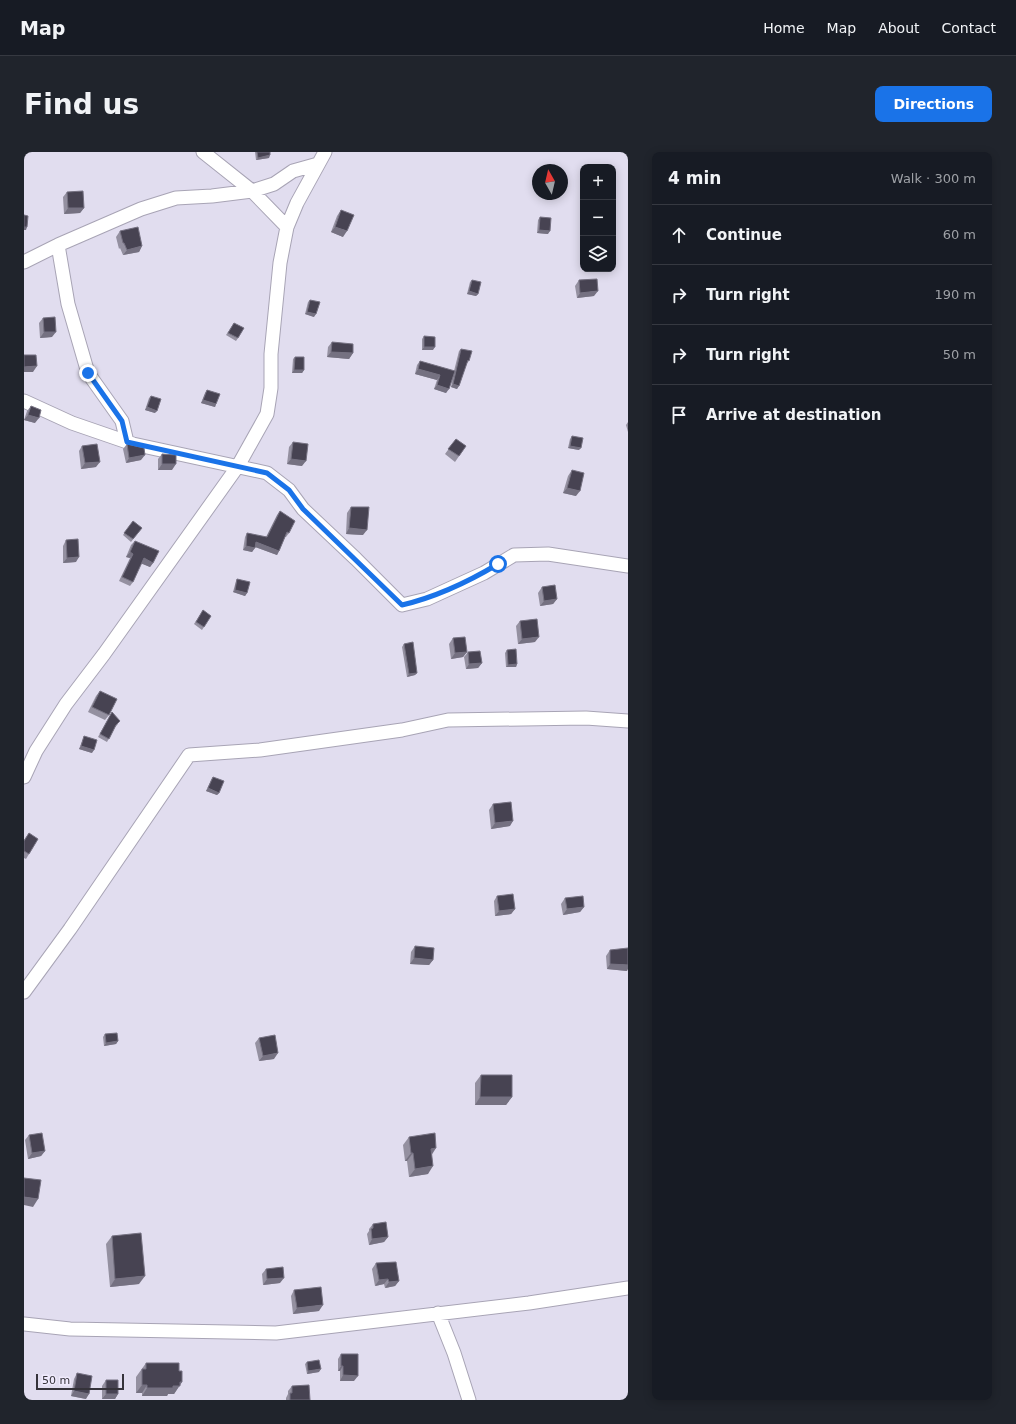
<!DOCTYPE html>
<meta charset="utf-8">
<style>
body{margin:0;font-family:"DejaVu Sans",sans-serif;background:#20242c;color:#f1f3f6}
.controls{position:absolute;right:12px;top:12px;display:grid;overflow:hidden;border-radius:8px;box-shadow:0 2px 10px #0003}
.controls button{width:36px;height:36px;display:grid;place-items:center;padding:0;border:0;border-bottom:1px solid #363941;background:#171b24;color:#f1f3f6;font:20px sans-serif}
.compass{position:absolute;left:508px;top:12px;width:36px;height:36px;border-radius:50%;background:#171b24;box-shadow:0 2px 10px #0003;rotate:352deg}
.scale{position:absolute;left:12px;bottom:10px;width:88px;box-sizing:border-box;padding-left:4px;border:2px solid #35333a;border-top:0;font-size:11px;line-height:14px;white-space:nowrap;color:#35333a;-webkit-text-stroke:3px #efeafc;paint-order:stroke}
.stop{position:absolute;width:12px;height:12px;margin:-9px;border:3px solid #1a73e8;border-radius:50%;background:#fff}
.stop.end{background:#1a73e8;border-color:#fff;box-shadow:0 1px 4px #0008}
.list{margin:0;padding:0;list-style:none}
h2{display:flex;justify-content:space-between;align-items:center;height:52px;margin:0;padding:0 16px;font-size:17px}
h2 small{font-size:13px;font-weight:400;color:#9ea1a6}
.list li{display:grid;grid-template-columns:26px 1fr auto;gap:12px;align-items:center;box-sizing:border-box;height:60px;padding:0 16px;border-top:1px solid #363941}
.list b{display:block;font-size:15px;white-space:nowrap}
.list em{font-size:13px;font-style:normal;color:#9ea1a6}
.icon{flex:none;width:22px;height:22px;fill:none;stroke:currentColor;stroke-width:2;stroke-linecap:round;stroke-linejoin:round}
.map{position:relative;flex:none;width:604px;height:1248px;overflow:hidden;border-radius:8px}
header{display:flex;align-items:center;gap:24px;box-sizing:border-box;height:56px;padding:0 20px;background:#171b24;border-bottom:1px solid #363941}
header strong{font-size:19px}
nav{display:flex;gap:22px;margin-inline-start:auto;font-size:14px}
.intro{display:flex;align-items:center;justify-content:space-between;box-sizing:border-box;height:96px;padding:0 24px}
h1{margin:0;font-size:28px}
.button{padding:10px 18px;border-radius:8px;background:#1a73e8;color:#fff;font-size:14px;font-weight:700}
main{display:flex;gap:24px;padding:0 24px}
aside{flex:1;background:#171b24;border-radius:8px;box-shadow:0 2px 10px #0003}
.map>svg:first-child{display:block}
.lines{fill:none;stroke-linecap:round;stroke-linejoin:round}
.minor-casing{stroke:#a8a4b5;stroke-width:15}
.minor{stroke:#fff;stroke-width:13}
.wall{fill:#9490a0}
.shaded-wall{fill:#757181}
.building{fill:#474352;stroke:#757181}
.route{stroke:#1a73e8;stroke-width:5}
</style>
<header>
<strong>Map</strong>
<nav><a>Home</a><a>Map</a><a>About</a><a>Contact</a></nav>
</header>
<div class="intro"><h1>Find us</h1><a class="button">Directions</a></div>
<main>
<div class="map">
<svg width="604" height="1248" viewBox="0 0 604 1248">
<rect width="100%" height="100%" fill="#e1ddef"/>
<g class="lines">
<defs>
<path id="minor" d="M 179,0 L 228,39 L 263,75
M 34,93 L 44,152 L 64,221 L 98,269 L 103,290
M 0,110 L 34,93 L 117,57 L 152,46 L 188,44 L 228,39 L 250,32 L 269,19 L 294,12
M 0,249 L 48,271 L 109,292 L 243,321 L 265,338 L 279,357 L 332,407 L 378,453 L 403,447 L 460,421 L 490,403 L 524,402 L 604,414
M 0,625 L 12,599 L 42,552 L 80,502 L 214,314 L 243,262 L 247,236 L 247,202 L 256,111 L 263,75 L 273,51 L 301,0
M 0,840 L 46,777 L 165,603 L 236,598 L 378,578 L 424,568 L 562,566 L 604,569
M 414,1161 L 430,1201 L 445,1248
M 0,1172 L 46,1177 L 252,1181 L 505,1151 L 604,1136"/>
</defs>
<!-- minor casing -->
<use href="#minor" class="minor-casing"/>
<!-- minor -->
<use href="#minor" class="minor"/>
</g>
<!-- wall -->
<path class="wall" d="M 231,0 L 246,0 L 245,6 L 232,8 Z
M 43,40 L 60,56 L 56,61 L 40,62 L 39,45 Z
M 317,58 L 319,85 L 307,80 L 313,64 Z
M 516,65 L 524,82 L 513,81 L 514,68 Z
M 96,79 L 118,94 L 115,100 L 99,103 L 96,96 L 95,97 L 92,85 Z
M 448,128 L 454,142 L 452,144 L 443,142 L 446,130 Z
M 555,128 L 570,144 L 553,146 L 551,134 Z
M 286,148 L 290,165 L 281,162 L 284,150 Z
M 19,166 L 28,185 L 16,186 L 15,171 Z
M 210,171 L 214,186 L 212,189 L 202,183 Z
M 400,184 L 409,198 L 398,198 L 398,187 Z
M 308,190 L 329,201 L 325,207 L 303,205 L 304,195 Z
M 437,197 L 445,209 L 443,211 L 433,237 L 427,235 L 429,223 L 422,241 L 410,237 L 413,228 L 391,222 L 393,213 L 396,209 L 430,219 L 435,199 Z
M 271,205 L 280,218 L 278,221 L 268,221 L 269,207 Z
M 183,238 L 192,252 L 191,255 L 177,251 L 181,241 Z
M 127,244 L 131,261 L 121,258 L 125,246 Z
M 7,254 L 11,271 L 0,268 L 3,259 Z
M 604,270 L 604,280 L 602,273 Z
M 548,284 L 555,298 L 544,296 L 546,287 Z
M 432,287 L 442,294 L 431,310 L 421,302 Z
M 269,290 L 278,314 L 263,312 L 265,295 Z
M 103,292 L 117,308 L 102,311 L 99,297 Z
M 58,294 L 72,315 L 57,317 L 55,299 Z
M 138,302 L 148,318 L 134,318 L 134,307 Z
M 548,318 L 552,344 L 539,341 L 544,324 Z
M 327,355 L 339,383 L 322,382 L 323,361 Z
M 256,359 L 265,381 L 262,385 L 261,385 L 255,399 L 253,403 L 231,395 L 228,400 L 219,398 L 221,385 L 223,381 L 242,385 L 253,363 Z
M 109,369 L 118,376 L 107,390 L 99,383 Z
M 42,388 L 52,410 L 39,411 L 39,394 Z
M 111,389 L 129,411 L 126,415 L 117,411 L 109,430 L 106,434 L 95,429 L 106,406 L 102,405 L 107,393 Z
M 213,427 L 223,441 L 221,444 L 209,440 L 212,429 Z
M 518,435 L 533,447 L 529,452 L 516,454 L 514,441 Z
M 179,458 L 187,464 L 178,478 L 170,472 Z
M 496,469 L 511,490 L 494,492 L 492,474 Z
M 429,486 L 443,500 L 439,505 L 427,507 L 425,492 Z
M 380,492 L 393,521 L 391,523 L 383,525 L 378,495 Z
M 483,498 L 493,512 L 492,515 L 482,515 L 481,501 Z
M 444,500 L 458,511 L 454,516 L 442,517 L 440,505 Z
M 76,539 L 85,563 L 81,568 L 64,560 L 72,544 Z
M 88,560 L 94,572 L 91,575 L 83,590 L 74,585 Z
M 60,584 L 68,601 L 55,597 L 59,587 Z
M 189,625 L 195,641 L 193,643 L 182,639 L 187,628 Z
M 469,652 L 486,674 L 467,677 L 465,658 Z
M 5,681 L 5,702 L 2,707 L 0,706 L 0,688 Z
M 473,744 L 491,757 L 487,762 L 471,764 L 470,749 Z
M 541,746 L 560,755 L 556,760 L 539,763 L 537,752 Z
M 391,794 L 409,808 L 405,813 L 386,812 L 387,800 Z
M 586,798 L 603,819 L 583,817 L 582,804 Z
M 81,882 L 94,889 L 92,892 L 80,894 L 79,885 Z
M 235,886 L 250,907 L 235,909 L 231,891 Z
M 457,923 L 488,945 L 482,953 L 451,953 L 451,931 Z
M 5,983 L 21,999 L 17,1004 L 4,1007 L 1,988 Z
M 385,985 L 408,1003 L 404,1022 L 385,1025 L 383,1009 L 381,1009 L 379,993 Z
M 349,1072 L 364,1085 L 360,1090 L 345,1093 L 343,1082 L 345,1079 L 345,1077 Z
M 88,1084 L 115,1132 L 86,1135 L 82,1092 Z
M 352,1111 L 375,1129 L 371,1134 L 361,1136 L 360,1132 L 351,1134 L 348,1117 Z
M 242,1117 L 256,1131 L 239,1133 L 238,1122 Z
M 270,1138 L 295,1159 L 269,1162 L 267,1144 Z
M 317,1202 L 330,1229 L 316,1229 L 316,1219 L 314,1219 L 314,1207 Z
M 283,1210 L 295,1220 L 283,1222 L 281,1212 Z
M 122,1211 L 155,1219 L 158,1230 L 150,1242 L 144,1242 L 143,1244 L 118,1244 L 118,1241 L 112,1241 L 112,1225 Z
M 53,1221 L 62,1247 L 47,1244 L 50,1227 Z
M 82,1228 L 94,1242 L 91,1247 L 78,1247 L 78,1234 Z
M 268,1234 L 286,1248 L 262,1248 L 262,1246 L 264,1242 L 264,1239 Z"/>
<!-- shaded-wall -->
<path class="shaded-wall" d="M 246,3 L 245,6 L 232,8 L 234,6 Z
M 44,56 L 60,56 L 56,61 L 40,62 Z
M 0,75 L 3,75 L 2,78 L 0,78 Z
M 311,75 L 323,79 L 319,85 L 307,80 Z
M 515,78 L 526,79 L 524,82 L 513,81 Z
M 118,94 L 115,100 L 99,103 L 103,98 Z
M 445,139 L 454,142 L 452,144 L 443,142 Z
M 574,139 L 570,144 L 553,146 L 556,141 Z
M 283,160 L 292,162 L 290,165 L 281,162 Z
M 20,180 L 32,180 L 28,185 L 16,186 Z
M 400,195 L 411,195 L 409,198 L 398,198 Z
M 307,200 L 329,201 L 325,207 L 303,205 Z
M 13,214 L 9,220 L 0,220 L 0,215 Z
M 394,217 L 416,223 L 413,228 L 391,222 Z
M 270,218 L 280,218 L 278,221 L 268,221 Z
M 429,232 L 435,234 L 433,237 L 427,235 Z
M 413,233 L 425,237 L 422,241 L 410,237 Z
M 179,248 L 192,252 L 191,255 L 177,251 Z
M 123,255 L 133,259 L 131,261 L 121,258 Z
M 4,263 L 15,266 L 11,271 L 0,268 Z
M 546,294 L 557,296 L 555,298 L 544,296 Z
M 121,303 L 117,308 L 102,311 L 105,306 Z
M 267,307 L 282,309 L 278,314 L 263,312 Z
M 76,310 L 72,315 L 57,317 L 61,311 Z
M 138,312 L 152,312 L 148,318 L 134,318 Z
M 543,336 L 556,339 L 552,344 L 539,341 Z
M 325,376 L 343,378 L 339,383 L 322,382 Z
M 232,390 L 255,399 L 253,403 L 229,394 Z
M 222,394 L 231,396 L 228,400 L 219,398 Z
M 106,400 L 109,402 L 106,406 L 102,405 Z
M 55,405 L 52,410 L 39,411 L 43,406 Z
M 120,406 L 129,411 L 126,415 L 116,411 Z
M 211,438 L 223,441 L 221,444 L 209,440 Z
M 533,447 L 529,452 L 516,454 L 520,449 Z
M 515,485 L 511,490 L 494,492 L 498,487 Z
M 443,500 L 439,505 L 427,507 L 431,501 Z
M 458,511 L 454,516 L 442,517 L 445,512 Z
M 493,512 L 492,515 L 482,515 L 484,513 Z
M 393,521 L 391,523 L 383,525 L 385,522 Z
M 57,594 L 70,598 L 68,601 L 55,597 Z
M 184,636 L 195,641 L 193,643 L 182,639 Z
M 489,669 L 486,674 L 467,677 L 471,671 Z
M 560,755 L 556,760 L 539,763 L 543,757 Z
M 491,757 L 487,762 L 471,764 L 475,759 Z
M 390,806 L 409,808 L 405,813 L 386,812 Z
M 586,812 L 604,813 L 604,817 L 603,819 L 583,817 Z
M 94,889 L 92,892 L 80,894 L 82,891 Z
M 254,901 L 250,907 L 235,909 L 239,904 Z
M 456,945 L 488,945 L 482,953 L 451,953 Z
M 412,996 L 407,1004 L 407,997 Z
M 21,999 L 17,1004 L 4,1007 L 8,1001 Z
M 387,1001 L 389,1001 L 383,1009 L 381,1009 Z
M 409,1014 L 404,1022 L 385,1025 L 391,1017 Z
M 0,1045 L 14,1047 L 9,1055 L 0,1053 Z
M 364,1085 L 360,1090 L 345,1093 L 348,1087 Z
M 121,1124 L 115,1132 L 86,1135 L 91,1127 Z
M 260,1126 L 256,1131 L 239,1133 L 243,1127 Z
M 364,1127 L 360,1132 L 351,1134 L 355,1128 Z
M 375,1129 L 371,1134 L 361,1136 L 365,1130 Z
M 299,1153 L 295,1159 L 269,1162 L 273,1156 Z
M 317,1214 L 319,1214 L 316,1219 L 314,1219 Z
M 297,1217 L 295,1220 L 283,1222 L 284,1219 Z
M 319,1223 L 334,1224 L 330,1229 L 316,1229 Z
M 156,1230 L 158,1230 L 150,1242 L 144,1242 L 143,1244 L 118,1244 L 123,1236 L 149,1234 Z
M 118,1233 L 123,1233 L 118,1241 L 112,1241 Z
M 50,1239 L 65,1242 L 62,1247 L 47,1244 Z
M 82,1242 L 94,1242 L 91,1247 L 78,1247 Z"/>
<!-- building -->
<path class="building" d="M 233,0 L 246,0 L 246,3 L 234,6 Z
M 59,39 L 60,56 L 44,56 L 43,40 Z
M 317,58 L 330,63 L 323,79 L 311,75 Z
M 0,63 L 4,64 L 3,75 L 0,75 Z
M 516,65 L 527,66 L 526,79 L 515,78 Z
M 114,75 L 118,94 L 103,98 L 100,91 L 99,91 L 96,79 Z
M 573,127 L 574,139 L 556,141 L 555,128 Z
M 448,128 L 457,130 L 454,142 L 445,139 Z
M 286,148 L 296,150 L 292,162 L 283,160 Z
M 31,165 L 32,180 L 20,180 L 19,166 Z
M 210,171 L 220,176 L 214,186 L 204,181 Z
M 400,184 L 411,185 L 411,195 L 400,195 Z
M 308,190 L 329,192 L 329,201 L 307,200 Z
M 437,197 L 448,199 L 445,209 L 444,208 L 435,234 L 429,232 Z
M 0,203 L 12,203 L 13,214 L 0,215 Z
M 271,205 L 280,205 L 280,218 L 270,218 Z
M 396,209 L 431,219 L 425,237 L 413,233 L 416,223 L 394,217 Z
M 183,238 L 196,242 L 192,252 L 179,248 Z
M 127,244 L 137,247 L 133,259 L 123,255 Z
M 7,254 L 17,258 L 15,266 L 4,263 Z
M 548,284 L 559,286 L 557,296 L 546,294 Z
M 432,287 L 442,294 L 435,304 L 424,297 Z
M 269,290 L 284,292 L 282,309 L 267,307 Z
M 73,292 L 76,310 L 61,311 L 58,294 Z
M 103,292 L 120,296 L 121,303 L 105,306 Z
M 138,302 L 152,303 L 152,312 L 138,312 Z
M 548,318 L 560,321 L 556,339 L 543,336 Z
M 327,355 L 345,355 L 343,378 L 325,376 Z
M 256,359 L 271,369 L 265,381 L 263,380 L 255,399 L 232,390 L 231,396 L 222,394 L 223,381 L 243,385 Z
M 109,369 L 118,376 L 109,387 L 100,381 Z
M 54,387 L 55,405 L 43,406 L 42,388 Z
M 111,389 L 135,399 L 129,411 L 120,406 L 109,430 L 98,425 L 109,402 L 106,400 Z
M 213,427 L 226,430 L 223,441 L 211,438 Z
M 531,433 L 533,447 L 520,449 L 518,435 Z
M 179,458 L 187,464 L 180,475 L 172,470 Z
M 513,467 L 515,485 L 498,487 L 496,469 Z
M 441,485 L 443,500 L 431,501 L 429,486 Z
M 389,490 L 393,521 L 385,522 L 380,492 Z
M 492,497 L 493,512 L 484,513 L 483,498 Z
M 456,499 L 458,511 L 445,512 L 444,500 Z
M 76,539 L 93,547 L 85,563 L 68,555 Z
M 88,560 L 96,569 L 92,573 L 85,587 L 76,582 Z
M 60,584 L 73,588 L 70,598 L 57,594 Z
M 189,625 L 200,629 L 195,641 L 184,636 Z
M 487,650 L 489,669 L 471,671 L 469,652 Z
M 5,681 L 14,687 L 5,702 L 0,699 L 0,689 Z
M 489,742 L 491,757 L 475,759 L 473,744 Z
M 559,744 L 560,755 L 543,757 L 541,746 Z
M 391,794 L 410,796 L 409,808 L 390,806 Z
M 604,796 L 604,813 L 586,812 L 586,798 Z
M 93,881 L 94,889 L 82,891 L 81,882 Z
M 251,883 L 254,901 L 239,904 L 235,886 Z
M 457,923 L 488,923 L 488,945 L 456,945 Z
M 18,981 L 21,999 L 8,1001 L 5,983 Z
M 411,981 L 412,996 L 407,997 L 409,1014 L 391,1017 L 389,1001 L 387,1001 L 385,985 Z
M 0,1026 L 17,1028 L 14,1047 L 0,1045 Z
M 362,1070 L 364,1085 L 348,1087 L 347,1077 L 349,1076 L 349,1072 Z
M 117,1081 L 121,1124 L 91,1127 L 88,1084 Z
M 372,1110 L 375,1129 L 365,1130 L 364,1127 L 355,1128 L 352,1111 Z
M 259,1115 L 260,1126 L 243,1127 L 242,1117 Z
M 297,1135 L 299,1153 L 273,1156 L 270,1138 Z
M 317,1202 L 334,1202 L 334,1224 L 319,1223 L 319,1214 L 317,1214 Z
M 295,1208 L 297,1217 L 284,1219 L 283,1210 Z
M 122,1211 L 155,1211 L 155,1219 L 158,1219 L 158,1230 L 156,1230 L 156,1234 L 149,1234 L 149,1236 L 123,1236 L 123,1233 L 118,1233 L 118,1217 L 122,1217 Z
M 53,1221 L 68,1224 L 65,1242 L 50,1239 Z
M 82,1228 L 94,1228 L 94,1242 L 82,1242 Z
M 285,1233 L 286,1248 L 266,1248 L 266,1241 L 268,1241 L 268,1234 Z"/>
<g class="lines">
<!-- route -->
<path class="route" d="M 64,221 L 98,269 L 103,290 L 243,321 L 265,338 L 279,357 L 378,453 C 412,445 444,430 474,412"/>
</g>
</svg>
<div class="controls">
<button>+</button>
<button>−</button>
<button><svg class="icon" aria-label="layers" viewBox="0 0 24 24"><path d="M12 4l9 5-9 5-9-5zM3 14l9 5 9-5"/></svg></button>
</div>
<svg class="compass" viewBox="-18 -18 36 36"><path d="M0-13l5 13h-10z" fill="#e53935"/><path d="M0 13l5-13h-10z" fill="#9ea1a6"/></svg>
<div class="scale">50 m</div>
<div class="stop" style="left:474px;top:412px"></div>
<div class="stop end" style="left:64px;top:221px"></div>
</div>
<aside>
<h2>4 min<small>Walk · 300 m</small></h2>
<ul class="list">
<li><svg class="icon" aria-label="ahead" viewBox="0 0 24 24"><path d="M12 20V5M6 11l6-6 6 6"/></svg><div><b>Continue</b></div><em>60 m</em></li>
<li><svg class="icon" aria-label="right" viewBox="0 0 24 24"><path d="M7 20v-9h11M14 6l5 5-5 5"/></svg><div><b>Turn right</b></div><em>190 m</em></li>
<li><svg class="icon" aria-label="right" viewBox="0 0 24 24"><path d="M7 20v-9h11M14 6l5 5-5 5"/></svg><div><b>Turn right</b></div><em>50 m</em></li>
<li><svg class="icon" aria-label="arrive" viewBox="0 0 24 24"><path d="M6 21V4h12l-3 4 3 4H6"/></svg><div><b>Arrive at destination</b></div></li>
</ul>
</aside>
</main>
